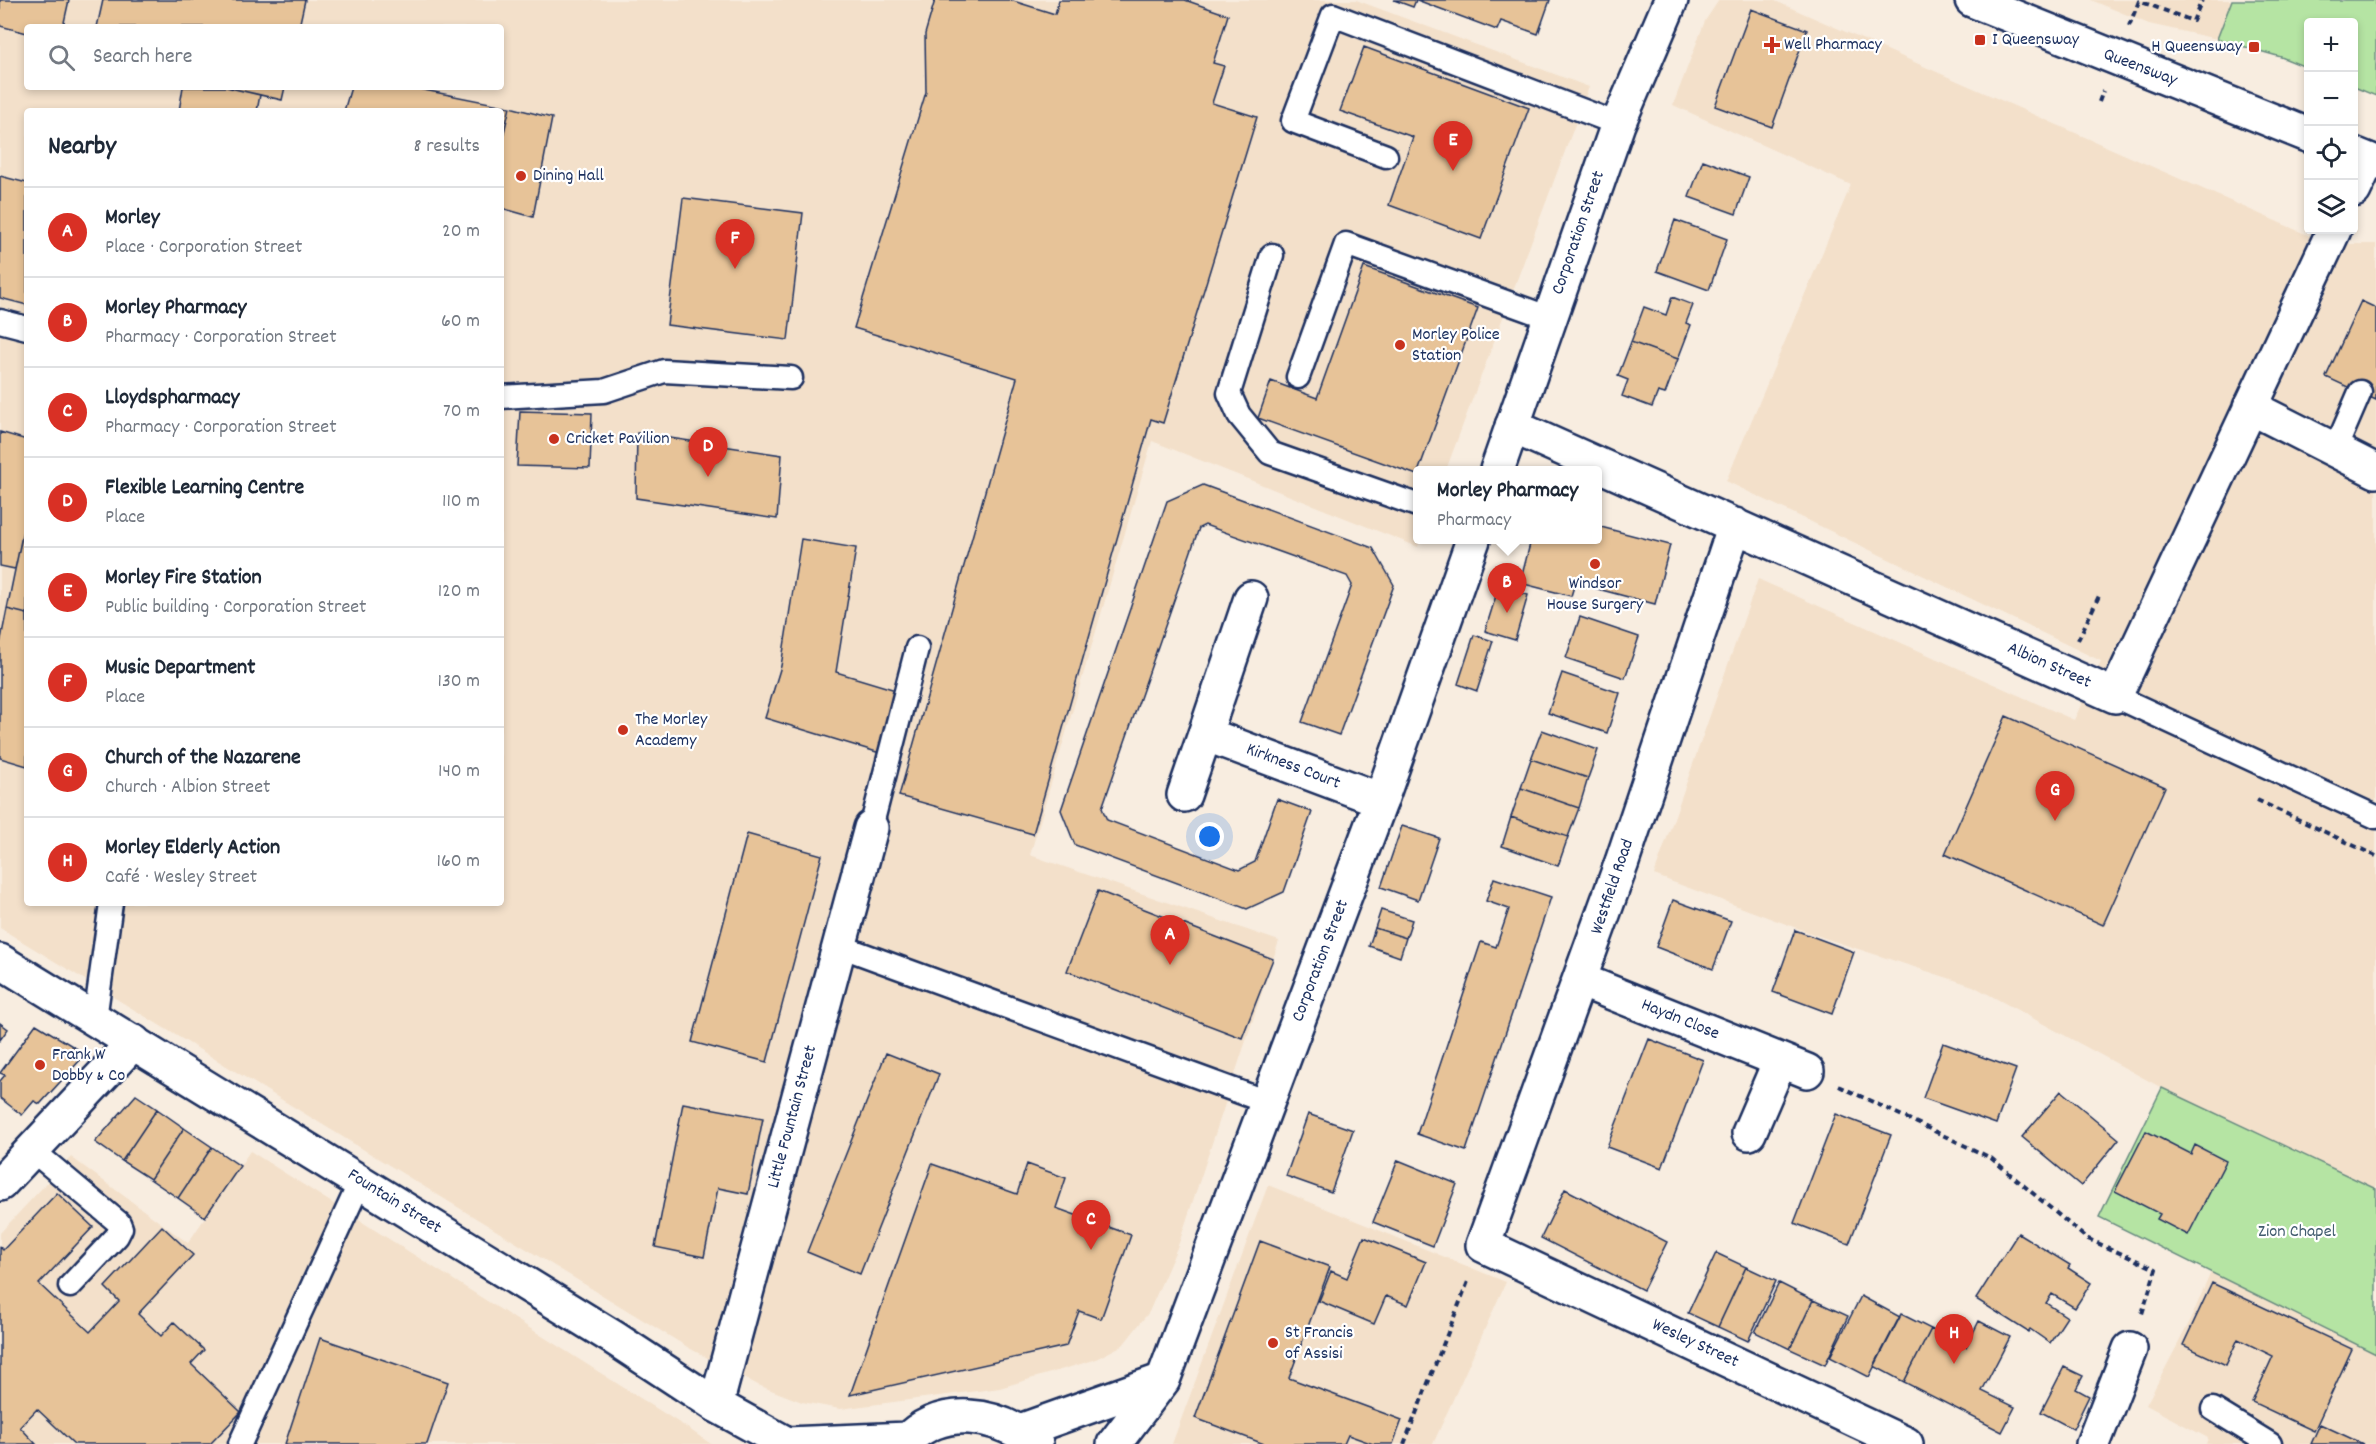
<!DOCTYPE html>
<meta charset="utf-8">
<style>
body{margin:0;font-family:Dekko,sans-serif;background:#f2f2f3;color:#1f2937}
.controls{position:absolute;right:18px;top:18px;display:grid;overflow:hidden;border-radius:6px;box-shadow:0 3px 9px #0003}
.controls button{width:54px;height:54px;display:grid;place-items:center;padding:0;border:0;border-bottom:2px solid #e0e1e3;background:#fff;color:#1f2937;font:30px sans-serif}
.you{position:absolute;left:1210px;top:837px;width:21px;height:21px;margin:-15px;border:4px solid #fff;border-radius:50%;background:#1a73e8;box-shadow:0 0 0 9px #1a73e833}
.badge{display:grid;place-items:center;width:39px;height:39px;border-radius:50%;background:#d93025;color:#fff;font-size:20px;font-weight:700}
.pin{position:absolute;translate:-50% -50px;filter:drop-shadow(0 2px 3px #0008)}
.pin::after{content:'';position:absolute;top:32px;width:21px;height:18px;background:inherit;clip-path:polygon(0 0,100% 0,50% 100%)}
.popup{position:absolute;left:1413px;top:466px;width:189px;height:78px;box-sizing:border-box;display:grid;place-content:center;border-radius:6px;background:#fff;filter:drop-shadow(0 2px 4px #0005);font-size:20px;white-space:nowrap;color:#747a83}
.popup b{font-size:22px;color:#1f2937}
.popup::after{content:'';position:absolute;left:50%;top:100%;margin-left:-12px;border:12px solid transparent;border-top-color:#fff}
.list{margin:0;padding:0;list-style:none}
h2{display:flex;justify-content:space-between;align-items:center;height:78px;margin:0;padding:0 24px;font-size:26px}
h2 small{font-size:20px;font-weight:400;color:#747a83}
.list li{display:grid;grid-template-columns:39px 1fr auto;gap:18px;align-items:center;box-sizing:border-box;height:90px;padding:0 24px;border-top:2px solid #e0e1e3}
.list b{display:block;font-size:22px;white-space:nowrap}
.list p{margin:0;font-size:20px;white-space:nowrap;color:#747a83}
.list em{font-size:20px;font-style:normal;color:#747a83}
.icon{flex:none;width:33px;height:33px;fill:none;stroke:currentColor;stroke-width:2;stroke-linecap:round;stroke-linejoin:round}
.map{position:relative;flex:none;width:2376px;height:1444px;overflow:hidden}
.search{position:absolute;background:#fff;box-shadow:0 3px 9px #0003;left:24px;top:24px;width:480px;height:66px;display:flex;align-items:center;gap:15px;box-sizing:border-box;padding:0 21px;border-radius:6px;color:#747a83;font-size:22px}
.panel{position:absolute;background:#fff;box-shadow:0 3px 9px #0003;left:24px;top:108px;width:480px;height:798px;border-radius:6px}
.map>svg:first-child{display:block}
.built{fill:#f3e0ca;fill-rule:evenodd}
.green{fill:#b5e4a3;stroke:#688a80;stroke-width:1.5}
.building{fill:#e7c398;stroke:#1b2f5e;stroke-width:1.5}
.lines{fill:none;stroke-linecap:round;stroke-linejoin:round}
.service-casing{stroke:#1b2f5e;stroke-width:27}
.minor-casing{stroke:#1b2f5e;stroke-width:38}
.secondary-casing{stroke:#1b2f5e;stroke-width:38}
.path{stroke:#1b2f5e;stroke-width:4;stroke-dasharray:6 4.5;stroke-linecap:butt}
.service{stroke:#fff;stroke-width:22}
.minor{stroke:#fff;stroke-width:33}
.secondary{stroke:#fff;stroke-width:33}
.poi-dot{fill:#c8321e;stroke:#fff;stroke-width:2}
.labels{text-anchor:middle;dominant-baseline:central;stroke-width:4.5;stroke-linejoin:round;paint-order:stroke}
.poi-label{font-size:18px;fill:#1b2f5e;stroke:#fff;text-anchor:start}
.street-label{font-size:18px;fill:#1b2f5e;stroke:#fff}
.park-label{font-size:18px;fill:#425c6f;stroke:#fff}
</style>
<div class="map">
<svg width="2376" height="1444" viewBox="0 0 2376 1444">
<rect width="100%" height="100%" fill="#f8ede0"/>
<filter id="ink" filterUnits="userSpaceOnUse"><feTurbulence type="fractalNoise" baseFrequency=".0167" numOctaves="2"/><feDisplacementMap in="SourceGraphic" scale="12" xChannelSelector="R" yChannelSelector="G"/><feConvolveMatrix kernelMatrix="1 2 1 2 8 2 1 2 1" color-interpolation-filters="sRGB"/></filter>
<g filter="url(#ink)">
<!-- built -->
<path class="built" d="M 0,0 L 1356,0 L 1589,87 L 1446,470 L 1417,470 L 1417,540 L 1420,540 L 1418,547 L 1152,441 L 1030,855 L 1279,941 L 1179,1243 L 1149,1312 L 1123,1345 L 1094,1360 L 1000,1388 L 840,1409 L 802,1402 L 758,1385 L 689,1348 L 0,928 ZM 27,27 L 501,27 L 501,87 L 27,87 ZM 27,111 L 501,111 L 501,903 L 27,903 Z
M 1719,0 L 1773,0 L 2328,244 L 2376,244 L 2376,1189 L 2162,1088 L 1973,986 L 1821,937 L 1654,875 L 1758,579 L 2074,720 L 2101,661 L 1726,481 L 1851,185 L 1673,105 L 1705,21 Z
M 2091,0 L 2232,0 L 2217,39 L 2149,24 Z
M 250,1151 L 689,1429 L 711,1444 L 0,1444 L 0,1233 L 71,1157 L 188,1243 Z
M 1268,1185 L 1506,1282 L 1433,1444 L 1172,1444 Z
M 2211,1272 L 2376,1354 L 2376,1444 L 2206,1444 L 2208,1438 L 2146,1405 L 2190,1321 Z"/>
<!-- green -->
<path class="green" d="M 2232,0 L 2376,0 L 2376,96 L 2354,87 L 2354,22 L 2308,22 L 2308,68 L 2281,57 L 2217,39 Z
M 2162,1088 L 2376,1189 L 2376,1354 L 2099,1217 Z"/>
<!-- building -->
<path class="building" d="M 0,0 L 69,0 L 63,27 L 27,27 L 27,33 L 0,26 Z
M 103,0 L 305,0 L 299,27 L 97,27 Z
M 935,0 L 1010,0 L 1055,14 L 1059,0 L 1185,0 L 1228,15 L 1213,63 L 1224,66 L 1212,103 L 1257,117 L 1163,423 L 1151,419 L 1033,834 L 899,796 L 1017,378 L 854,328 L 926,92 L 925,34 Z
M 1394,0 L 1416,0 L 1413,7 Z
M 1417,0 L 1550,0 L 1538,34 L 1501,21 L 1497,30 Z
M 1751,9 L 1807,30 L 1772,127 L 1715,106 Z
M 1364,47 L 1529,108 L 1481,239 L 1389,205 L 1413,137 L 1340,111 Z
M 183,87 L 226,87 L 260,95 L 257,111 L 179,111 Z
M 226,87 L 285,87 L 282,100 Z
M 351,87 L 409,87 L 510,107 L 501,145 L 501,111 L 344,111 Z
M 510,107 L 552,118 L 533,217 L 501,208 L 501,145 Z
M 1703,160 L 1749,177 L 1736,214 L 1689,197 Z
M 0,176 L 27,183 L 27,305 L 0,298 Z
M 683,198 L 803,213 L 788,340 L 667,325 Z
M 1675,220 L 1727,239 L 1709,290 L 1657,271 Z
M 1364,267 L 1478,308 L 1417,475 L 1258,418 L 1271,381 L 1317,398 Z
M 1672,297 L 1693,305 L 1686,323 L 1691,325 L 1678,359 L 1631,342 L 1644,307 L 1666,315 Z
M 2361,301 L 2376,308 L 2376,400 L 2326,377 Z
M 1631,342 L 1678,359 L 1665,394 L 1658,392 L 1652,407 L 1622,396 L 1628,380 L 1618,376 Z
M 520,411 L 592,413 L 590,468 L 517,466 Z
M 0,432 L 27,440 L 27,514 L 15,569 L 0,566 Z
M 637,433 L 782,455 L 777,519 L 636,498 Z
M 1203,485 L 1373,548 L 1394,585 L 1339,735 L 1302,722 L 1352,585 L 1347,576 L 1205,525 L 1199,528 L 1102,808 L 1107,820 L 1239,870 L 1255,862 L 1277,799 L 1312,812 L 1284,892 L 1247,909 L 1075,845 L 1061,810 L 1167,501 Z
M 27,511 L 27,614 L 7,609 Z
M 1597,526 L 1670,545 L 1655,604 L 1575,583 L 1571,596 L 1520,583 L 1531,540 L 1597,540 Z
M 801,539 L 856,548 L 836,672 L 899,691 L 880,753 L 765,718 L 781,666 Z
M 1499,586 L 1528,595 L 1515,640 L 1485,631 Z
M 7,609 L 27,614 L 27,766 L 0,758 L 0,644 Z
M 1580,617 L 1639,637 L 1625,678 L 1566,658 Z
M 1474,635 L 1493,641 L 1477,691 L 1458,684 Z
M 1562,673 L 1620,693 L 1607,733 L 1548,713 Z
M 2006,716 L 2165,787 L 2103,925 L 1945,854 Z
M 1542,730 L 1598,750 L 1588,778 L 1531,759 Z
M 1531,759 L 1588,778 L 1579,808 L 1521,788 Z
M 1521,788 L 1579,808 L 1568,837 L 1511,817 Z
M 1511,817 L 1568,837 L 1558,866 L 1502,846 Z
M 1402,826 L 1439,838 L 1418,900 L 1381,887 Z
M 747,834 L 822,855 L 767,1062 L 692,1042 Z
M 1494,878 L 1551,897 L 1466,1151 L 1417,1134 L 1481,942 L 1496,947 L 1509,909 L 1486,901 Z
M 1098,891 L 1273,959 L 1242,1038 L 1067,971 Z
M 1673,900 L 1731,921 L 1713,969 L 1656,947 Z
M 1381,910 L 1412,920 L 1406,938 L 1375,928 Z
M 1375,928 L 1406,938 L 1400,957 L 1369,946 Z
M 1795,930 L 1854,952 L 1832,1014 L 1773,992 Z
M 0,1023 L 8,1029 L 0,1040 Z
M 36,1024 L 79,1050 L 82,1058 L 40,1104 L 34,1101 L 22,1115 L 0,1098 L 0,1081 L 5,1075 L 0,1073 Z
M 1649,1039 L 1703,1060 L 1662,1168 L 1607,1147 Z
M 1943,1043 L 2016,1069 L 1996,1124 L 1923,1098 Z
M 886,1053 L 939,1074 L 860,1274 L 807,1252 Z
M 2061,1091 L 2119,1139 L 2081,1186 L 2022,1137 Z
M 136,1095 L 157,1109 L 122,1161 L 95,1142 Z
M 683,1103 L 763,1118 L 748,1194 L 718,1188 L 704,1257 L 655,1247 Z
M 157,1109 L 184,1128 L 150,1179 L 122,1161 Z
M 1308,1114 L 1353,1130 L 1331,1192 L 1286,1176 Z
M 1836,1114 L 1891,1135 L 1849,1244 L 1794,1223 Z
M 184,1128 L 212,1147 L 178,1198 L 150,1179 Z
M 2146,1131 L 2191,1154 L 2195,1145 L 2226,1161 L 2188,1235 L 2157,1219 L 2160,1214 L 2115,1191 Z
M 212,1147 L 240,1166 L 205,1217 L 178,1198 Z
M 1398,1160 L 1457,1184 L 1433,1246 L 1373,1222 Z
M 932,1164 L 1017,1194 L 1027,1164 L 1066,1178 L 1056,1208 L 1131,1235 L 1101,1319 L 1079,1311 L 1066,1346 L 850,1395 Z
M 1565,1189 L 1667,1242 L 1643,1290 L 1541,1238 Z
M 57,1193 L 93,1227 L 39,1284 L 90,1332 L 119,1301 L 105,1287 L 162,1226 L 193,1255 L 138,1314 L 161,1336 L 174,1322 L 204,1350 L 191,1364 L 241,1412 L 210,1444 L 74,1444 L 37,1409 L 20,1427 L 36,1444 L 0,1444 L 0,1247 L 3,1250 Z
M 2018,1233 L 2070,1265 L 2068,1268 L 2091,1283 L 2075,1308 L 2052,1294 L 2046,1303 L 2067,1317 L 2050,1343 L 2030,1329 L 2028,1332 L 1976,1299 Z
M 1364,1237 L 1426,1262 L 1408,1305 L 1386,1296 L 1374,1324 L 1319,1301 L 1331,1271 L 1347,1278 Z
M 1260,1241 L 1330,1267 L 1289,1378 L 1402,1420 L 1393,1444 L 1373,1444 L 1348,1435 L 1344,1444 L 1264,1444 L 1195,1418 Z
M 1716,1253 L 1746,1267 L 1718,1327 L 1688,1313 Z
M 1746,1267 L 1776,1281 L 1748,1341 L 1718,1327 Z
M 1779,1283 L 1813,1300 L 1790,1349 L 1755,1332 Z
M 2212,1283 L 2352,1349 L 2314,1431 L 2252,1402 L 2273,1356 L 2238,1339 L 2226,1365 L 2183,1345 Z
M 1861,1296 L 1900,1317 L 1869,1377 L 1830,1357 Z
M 1813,1300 L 1848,1316 L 1825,1365 L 1790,1349 Z
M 1901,1314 L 1931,1329 L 1904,1382 L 1874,1366 Z
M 1979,1321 L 2010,1337 L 1982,1391 L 2015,1407 L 2002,1432 L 1904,1382 L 1931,1329 L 1966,1347 Z
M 320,1338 L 448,1382 L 427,1444 L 285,1444 Z
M 2064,1367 L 2083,1376 L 2076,1389 L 2089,1396 L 2073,1429 L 2041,1412 Z
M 2320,1424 L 2363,1444 L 2311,1444 Z"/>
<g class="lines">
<defs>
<path id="service" d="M 1386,156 L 1293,121 L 1333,15 L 1618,124
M 1272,255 L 1229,393 L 1239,415 L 1270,453 L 1417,505
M 0,321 L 27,328
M 1298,377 L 1346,244 L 1550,318
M 501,397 L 604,391 L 664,371 L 791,378
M 2335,450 L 2360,392
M 2115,696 L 2376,817
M 871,828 L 917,648
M 840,946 L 1267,1102
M 95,1019 L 111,903
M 32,1150 L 119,1223 L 121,1228 L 117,1236 L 70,1286
M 2213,1409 L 2270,1444
M 240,1444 L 360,1182"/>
<path id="minor" d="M 2354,190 L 2368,160
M 2250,407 L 2376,471
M 1512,426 L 2115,696 L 2334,230
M 1735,525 L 1622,862 L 1483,1245 L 1906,1444
M 1251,598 L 1205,734 L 1381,800
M 1184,795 L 1205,734
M 1580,980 L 1807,1071
M 1749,1133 L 1780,1061
M 0,1184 L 134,1042
M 716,1405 L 871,828
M 2093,1444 L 2130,1349"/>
<path id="secondary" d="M 1972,0 L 2308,135
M 2354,154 L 2376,163
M 1497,470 L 1618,124 L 1671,0
M 0,961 L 614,1338 L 716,1405 L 787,1444
M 1020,1431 L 1163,1380
M 787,1444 L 908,1439
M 903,1444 C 941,1403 997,1413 1036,1444
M 1114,1444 L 1163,1380 L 1381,800 L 1473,540"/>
</defs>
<!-- service casing -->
<use href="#service" class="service-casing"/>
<!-- minor casing -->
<use href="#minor" class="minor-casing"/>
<!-- secondary casing -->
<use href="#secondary" class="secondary-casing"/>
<!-- path -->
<path class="path" d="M 2129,26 L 2139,1 L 2193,21 L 2202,0
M 2099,102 L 2103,91
M 2078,640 L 2099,596
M 2257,800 L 2376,856
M 1839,1086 L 1991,1158 L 2086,1238 L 2156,1269 L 2141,1317
M 1404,1444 L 1469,1279"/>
<!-- service -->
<use href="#service" class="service"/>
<!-- minor -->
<use href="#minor" class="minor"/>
<!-- secondary -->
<use href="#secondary" class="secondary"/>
</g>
</g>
<!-- markers -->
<g class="poi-dot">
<rect x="1974" y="34" width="12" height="12" rx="3"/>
<path d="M1769 36h6v6h6v6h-6v6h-6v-6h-6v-6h6z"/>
<rect x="2248" y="41" width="12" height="12" rx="3"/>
<circle cx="521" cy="176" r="6"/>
<circle cx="1400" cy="345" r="6"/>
<circle cx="554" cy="439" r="6"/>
<circle cx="1595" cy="564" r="6"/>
<circle cx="623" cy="730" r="6"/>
<circle cx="40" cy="1065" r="6"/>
<circle cx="1273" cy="1343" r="6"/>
</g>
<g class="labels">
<!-- poi labels -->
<g class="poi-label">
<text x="1992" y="40">I Queensway</text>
<text x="1784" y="45">Well Pharmacy</text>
<text x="2242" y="47" text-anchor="end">H Queensway</text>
<text x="533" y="176">Dining Hall</text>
<text x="1412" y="335">Morley Police<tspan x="1412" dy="21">Station</tspan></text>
<text x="566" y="439">Cricket Pavilion</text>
<text x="1595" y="584" text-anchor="middle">Windsor<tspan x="1595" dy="21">House Surgery</tspan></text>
<text x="635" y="720">The Morley<tspan x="635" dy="21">Academy</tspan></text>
<text x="52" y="1055">Frank W<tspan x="52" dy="21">Dobby &amp; Co</tspan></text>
<text x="1285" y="1333">St Francis<tspan x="1285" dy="21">of Assisi</tspan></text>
</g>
<!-- street labels -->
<g class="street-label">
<text transform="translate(2140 68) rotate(21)">Queensway</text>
<text transform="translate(1579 233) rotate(-71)">Corporation Street</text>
<text transform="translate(2049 666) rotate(24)">Albion Street</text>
<text transform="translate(1293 767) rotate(21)">Kirkness Court</text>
<text transform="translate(1613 887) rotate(-71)">Westfield Road</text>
<text transform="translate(1321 961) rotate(-69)">Corporation Street</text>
<text transform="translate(1680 1020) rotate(22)">Haydn Close</text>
<text transform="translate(793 1117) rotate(-75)">Little Fountain Street</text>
<text transform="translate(394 1202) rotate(32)">Fountain Street</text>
<text transform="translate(1695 1344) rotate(25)">Wesley Street</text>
</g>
<!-- park labels -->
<g class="park-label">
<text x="2297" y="1232">Zion Chapel</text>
</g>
</g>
</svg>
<div class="controls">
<button>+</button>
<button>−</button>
<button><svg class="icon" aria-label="locate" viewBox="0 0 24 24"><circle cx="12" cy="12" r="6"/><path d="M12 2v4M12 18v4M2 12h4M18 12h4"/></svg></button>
<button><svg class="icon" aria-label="layers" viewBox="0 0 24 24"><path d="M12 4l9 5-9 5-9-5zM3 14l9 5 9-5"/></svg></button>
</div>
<div class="you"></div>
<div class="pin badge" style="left:1170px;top:965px">A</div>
<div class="pin badge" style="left:1507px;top:613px">B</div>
<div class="popup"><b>Morley Pharmacy</b>Pharmacy</div>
<div class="pin badge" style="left:1091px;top:1250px">C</div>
<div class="pin badge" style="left:708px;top:477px">D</div>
<div class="pin badge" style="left:1453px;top:171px">E</div>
<div class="pin badge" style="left:735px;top:269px">F</div>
<div class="pin badge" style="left:2055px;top:821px">G</div>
<div class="pin badge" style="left:1954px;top:1364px">H</div>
<div class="search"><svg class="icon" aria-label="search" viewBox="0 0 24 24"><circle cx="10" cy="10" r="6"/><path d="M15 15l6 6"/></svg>Search here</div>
<section class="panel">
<h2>Nearby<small>8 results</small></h2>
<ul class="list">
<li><span class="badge">A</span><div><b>Morley</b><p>Place · Corporation Street</p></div><em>20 m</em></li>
<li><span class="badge">B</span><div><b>Morley Pharmacy</b><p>Pharmacy · Corporation Street</p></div><em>60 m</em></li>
<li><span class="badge">C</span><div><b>Lloydspharmacy</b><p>Pharmacy · Corporation Street</p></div><em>70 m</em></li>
<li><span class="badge">D</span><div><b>Flexible Learning Centre</b><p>Place</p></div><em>110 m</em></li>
<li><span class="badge">E</span><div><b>Morley Fire Station</b><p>Public building · Corporation Street</p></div><em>120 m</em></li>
<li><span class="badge">F</span><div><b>Music Department</b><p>Place</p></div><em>130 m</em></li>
<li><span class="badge">G</span><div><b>Church of the Nazarene</b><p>Church · Albion Street</p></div><em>140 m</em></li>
<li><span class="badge">H</span><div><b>Morley Elderly Action</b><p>Café · Wesley Street</p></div><em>160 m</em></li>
</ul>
</section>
</div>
